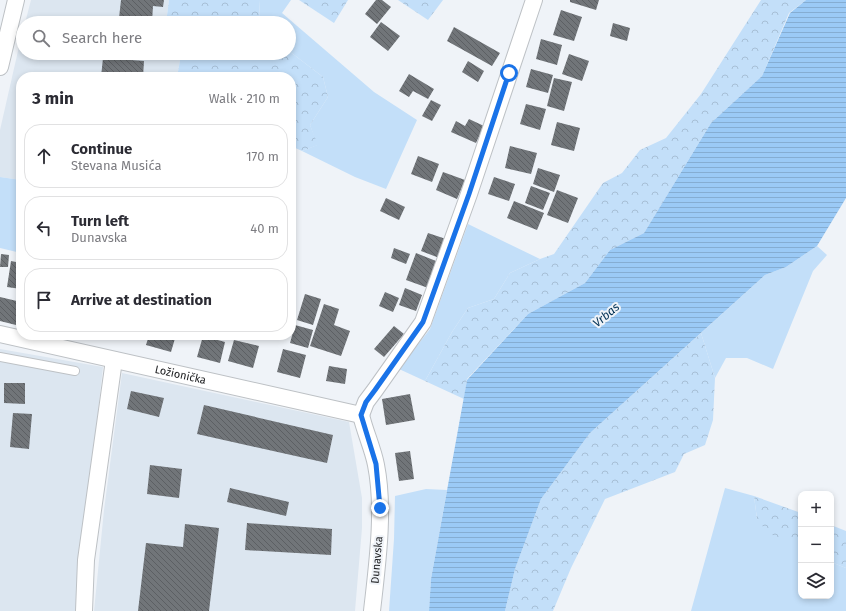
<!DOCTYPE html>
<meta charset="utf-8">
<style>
body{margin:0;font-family:"Fira Sans",sans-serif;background:#f7f7f7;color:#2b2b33}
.controls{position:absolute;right:12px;bottom:12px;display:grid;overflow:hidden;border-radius:8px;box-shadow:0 2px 6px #0003}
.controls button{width:36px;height:36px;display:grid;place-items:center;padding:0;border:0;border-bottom:1px solid #e1e1e2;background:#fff;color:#2b2b33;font:20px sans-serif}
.stop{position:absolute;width:12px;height:12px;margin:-9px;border:3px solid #1a73e8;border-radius:50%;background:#fff}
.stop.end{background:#1a73e8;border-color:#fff;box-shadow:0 1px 4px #0008}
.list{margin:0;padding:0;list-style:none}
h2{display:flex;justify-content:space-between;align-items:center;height:52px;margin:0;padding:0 16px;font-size:17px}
h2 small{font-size:13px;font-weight:400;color:#7c7c81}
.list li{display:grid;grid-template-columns:26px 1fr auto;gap:12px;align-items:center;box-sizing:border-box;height:64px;margin:0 8px 8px;padding:0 8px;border:1px solid #e1e1e2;border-radius:16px}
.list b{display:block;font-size:15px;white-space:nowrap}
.list p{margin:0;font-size:13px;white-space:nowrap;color:#7c7c81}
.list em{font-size:13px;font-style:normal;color:#7c7c81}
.icon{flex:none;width:22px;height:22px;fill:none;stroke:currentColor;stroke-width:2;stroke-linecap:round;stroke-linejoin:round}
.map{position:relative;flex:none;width:846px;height:611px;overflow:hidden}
.search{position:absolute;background:#fff;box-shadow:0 2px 6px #0003;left:16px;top:16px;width:280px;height:44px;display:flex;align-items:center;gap:10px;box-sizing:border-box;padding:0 14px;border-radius:22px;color:#7c7c81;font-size:15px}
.panel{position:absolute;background:#fff;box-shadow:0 2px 6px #0003;left:16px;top:72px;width:280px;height:268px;border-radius:16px}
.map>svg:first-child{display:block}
.built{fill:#dce6f0}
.green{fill:#c3dff9}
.forest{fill:url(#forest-crowns)}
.water{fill:url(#water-rules)}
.building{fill:url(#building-back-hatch)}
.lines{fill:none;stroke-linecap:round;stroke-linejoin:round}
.lane-casing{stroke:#bdc1c5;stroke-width:10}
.street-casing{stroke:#bdc1c5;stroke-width:18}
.lane{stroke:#fff;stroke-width:8}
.street{stroke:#fff;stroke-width:16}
.route{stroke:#1a73e8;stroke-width:5}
.labels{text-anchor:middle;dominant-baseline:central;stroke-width:4;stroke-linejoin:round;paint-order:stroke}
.street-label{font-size:11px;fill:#1b1c1e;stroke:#eff3f8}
.water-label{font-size:12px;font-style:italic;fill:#043356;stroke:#eff3f8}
</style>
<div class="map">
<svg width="846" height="611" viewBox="0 0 846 611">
<defs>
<pattern id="forest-crowns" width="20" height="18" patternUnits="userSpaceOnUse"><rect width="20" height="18" fill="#c3dff9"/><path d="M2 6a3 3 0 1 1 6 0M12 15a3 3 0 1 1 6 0" fill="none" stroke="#a7bfd5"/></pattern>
<pattern id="water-rules" width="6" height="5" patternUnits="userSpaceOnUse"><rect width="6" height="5" fill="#9bcaf6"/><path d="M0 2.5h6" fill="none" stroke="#85add2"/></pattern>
<pattern id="building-back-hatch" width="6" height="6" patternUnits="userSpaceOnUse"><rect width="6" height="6" fill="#717579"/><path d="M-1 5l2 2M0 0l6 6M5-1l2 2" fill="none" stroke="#5c5f63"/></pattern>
</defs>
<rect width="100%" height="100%" fill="#eff3f8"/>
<!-- built -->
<path class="built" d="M 31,0 L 169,0 L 166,23 L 25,23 Z
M 23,29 L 23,53 L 165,53 L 181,55 L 177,77 L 21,77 L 21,180 L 0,177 L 0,130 Z
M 0,349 L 103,367 L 76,611 L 0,611 Z
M 122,373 L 349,422 L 362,498 L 362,528 L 355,611 L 94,611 L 104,510 Z"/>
<!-- green -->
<path class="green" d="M 259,0 L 291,0 L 282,13 L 374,92 L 417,120 L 386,189 L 355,177 L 302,151 L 317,145 L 310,125 L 328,97 L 323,77 L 289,51 L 289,23 L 264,23 L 260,19 Z
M 0,177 L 21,180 L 21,253 L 0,248 Z
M 468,224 L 540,259 L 510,273 L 494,299 L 468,308 L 452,332 L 425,381 L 399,369 L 430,329 Z
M 817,246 L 827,255 L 813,271 L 773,369 L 747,358 L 726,358 L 715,378 L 701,333 L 765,275 L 786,267 Z
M 725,488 L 754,496 L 757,519 L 801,548 L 801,596 L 831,596 L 831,562 L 846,568 L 846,611 L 691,611 Z
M 426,489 L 447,490 L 431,579 L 429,611 L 389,611 L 394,539 L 395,496 Z"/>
<!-- forest -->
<path class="forest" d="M 169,0 L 259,0 L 260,19 L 264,23 L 166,23 Z
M 299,0 L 348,0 L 334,23 Z
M 398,0 L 443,0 L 428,20 Z
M 761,0 L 806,0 L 789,13 L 762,76 L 711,123 L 644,233 L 610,250 L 585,283 L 528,314 L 467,379 L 464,399 L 425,381 L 452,332 L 468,308 L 494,299 L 510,273 L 540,259 L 554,254 L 603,183 L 622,173 L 640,150 L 666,138 L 701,94 Z
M 289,51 L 323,77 L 328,97 L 310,125 L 318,145 L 302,151 L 291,146 L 291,77 L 177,77 L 181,55 L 165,53 L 289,53 Z
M 701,333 L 715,378 L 713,420 L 705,445 L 684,454 L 675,472 L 605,499 L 571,568 L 553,611 L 505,611 L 515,569 L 541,499 L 590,433 Z
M 754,496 L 801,513 L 801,548 L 768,533 L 757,519 Z
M 831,525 L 846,531 L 846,568 L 831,562 Z"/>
<!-- water -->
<path class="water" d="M 806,0 L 846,0 L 846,198 L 817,246 L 786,267 L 765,275 L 590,433 L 541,499 L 515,569 L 505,611 L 429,611 L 431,579 L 467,380 L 528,314 L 585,283 L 610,250 L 644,233 L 711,123 L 762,76 L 790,13 Z"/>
<!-- building -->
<path class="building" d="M 121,0 L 164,0 L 163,7 L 153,6 L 152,22 L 119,18 Z
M 376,0 L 382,0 L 391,7 L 377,24 L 365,14 Z
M 570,0 L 599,0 L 596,10 L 570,2 Z
M 561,10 L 582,17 L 574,41 L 553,35 Z
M 381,22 L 400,36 L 388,51 L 370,37 Z
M 613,23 L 630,28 L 627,41 L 610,36 Z
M 454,27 L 500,53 L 492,66 L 447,41 Z
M 541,39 L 562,45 L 557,65 L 536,59 Z
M 569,54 L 589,61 L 582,81 L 562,74 Z
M 103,58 L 144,61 L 143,77 L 101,77 Z
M 468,61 L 484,71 L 478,82 L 462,72 Z
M 531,69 L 553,75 L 548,93 L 526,87 Z
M 409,74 L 434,89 L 428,99 L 413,91 L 409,97 L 399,91 Z
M 554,78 L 572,82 L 564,111 L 547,106 Z
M 431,100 L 441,105 L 432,121 L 422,116 Z
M 526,104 L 546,109 L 540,130 L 520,124 Z
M 469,119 L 484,126 L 476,143 L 451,132 L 456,121 L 465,126 Z
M 557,122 L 580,128 L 574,151 L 551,145 Z
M 510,146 L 537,153 L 531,174 L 505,168 Z
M 418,156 L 439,164 L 432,182 L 411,174 Z
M 538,168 L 560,175 L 554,192 L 533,184 Z
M 443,172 L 465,180 L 457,199 L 436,190 Z
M 494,177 L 515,184 L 509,201 L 488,194 Z
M 531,186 L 550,193 L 543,210 L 525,203 Z
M 557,190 L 578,198 L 568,223 L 547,215 Z
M 386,198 L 405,207 L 399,220 L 380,211 Z
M 514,201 L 544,213 L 537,230 L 507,218 Z
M 428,233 L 449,240 L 442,259 L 421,251 Z
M 394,248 L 410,254 L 406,264 L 391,258 Z
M 416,253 L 441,263 L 431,289 L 406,280 Z
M 1,254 L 9,255 L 8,267 L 0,267 Z
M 11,261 L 21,263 L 21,289 L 7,287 Z
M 405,288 L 422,295 L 416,311 L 399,305 Z
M 385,292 L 399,298 L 393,312 L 379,306 Z
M 305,294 L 321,299 L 313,325 L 297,320 Z
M 0,297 L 21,302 L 20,326 L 0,321 Z
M 324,304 L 339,309 L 334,325 L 350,331 L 341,356 L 310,346 Z
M 295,325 L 313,330 L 308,348 L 290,343 Z
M 394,326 L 404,334 L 384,357 L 374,349 Z
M 149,335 L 176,335 L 171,352 L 146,345 Z
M 203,336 L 225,342 L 220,363 L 197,357 Z
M 234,340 L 259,346 L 253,368 L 228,361 Z
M 283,349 L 306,355 L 300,378 L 277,372 Z
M 329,366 L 347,369 L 345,384 L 326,381 Z
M 4,383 L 25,383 L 25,404 L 4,403 Z
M 131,391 L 164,398 L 159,417 L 127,409 Z
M 410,394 L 415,420 L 386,425 L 382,399 Z
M 204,405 L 333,435 L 327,463 L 197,434 Z
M 13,413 L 32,414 L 29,449 L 10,447 Z
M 410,451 L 414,479 L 399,481 L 395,453 Z
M 150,465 L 182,469 L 179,498 L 147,494 Z
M 230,488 L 289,502 L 286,516 L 227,502 Z
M 247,523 L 332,529 L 331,555 L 245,550 Z
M 185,524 L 219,528 L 209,611 L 138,611 L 146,543 L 183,547 Z"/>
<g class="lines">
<defs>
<path id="lane" d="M 0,357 L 75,371"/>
<g id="street">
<path d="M 0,67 L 16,0"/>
<path id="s1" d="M 0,334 L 361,415"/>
<path d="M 361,415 L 366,402 L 375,390 L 423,322 L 469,194 L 534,0"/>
<path d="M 361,415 C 365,432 373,449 376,465 C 385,510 377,566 372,611"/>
<path d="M 84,611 L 86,560 L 114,360"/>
</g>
</defs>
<!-- lane casing -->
<use href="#lane" class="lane-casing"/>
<!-- street casing -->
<use href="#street" class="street-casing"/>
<!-- lane -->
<use href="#lane" class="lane"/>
<!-- street -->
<use href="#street" class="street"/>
</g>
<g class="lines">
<!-- route -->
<path class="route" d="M 380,508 L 376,464 L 361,415 L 366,402 L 375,390 L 423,322 L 469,194 L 509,73"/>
</g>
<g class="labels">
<!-- street labels -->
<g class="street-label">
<text stroke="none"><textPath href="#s1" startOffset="185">Ložionička</textPath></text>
<text transform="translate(377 560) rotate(-85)">Dunavska</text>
</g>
<!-- water labels -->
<g class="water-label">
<text transform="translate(606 315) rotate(-40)">Vrbas</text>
</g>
</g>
</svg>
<div class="controls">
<button>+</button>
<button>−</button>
<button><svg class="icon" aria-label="layers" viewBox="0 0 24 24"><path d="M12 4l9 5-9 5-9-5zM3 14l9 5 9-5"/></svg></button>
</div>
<div class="stop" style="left:509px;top:73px"></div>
<div class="stop end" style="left:380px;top:508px"></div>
<div class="search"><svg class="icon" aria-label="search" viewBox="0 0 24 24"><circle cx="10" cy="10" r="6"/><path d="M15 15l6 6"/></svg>Search here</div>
<section class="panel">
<h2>3 min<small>Walk · 210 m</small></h2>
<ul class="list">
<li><svg class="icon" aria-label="ahead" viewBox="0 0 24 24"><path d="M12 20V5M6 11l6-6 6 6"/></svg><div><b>Continue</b><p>Stevana Musića</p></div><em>170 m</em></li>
<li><svg class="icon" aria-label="left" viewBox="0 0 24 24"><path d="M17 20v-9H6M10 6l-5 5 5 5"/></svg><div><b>Turn left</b><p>Dunavska</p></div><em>40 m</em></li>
<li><svg class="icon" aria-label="arrive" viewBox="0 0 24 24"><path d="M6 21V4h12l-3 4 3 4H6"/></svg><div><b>Arrive at destination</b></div></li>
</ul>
</section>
</div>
